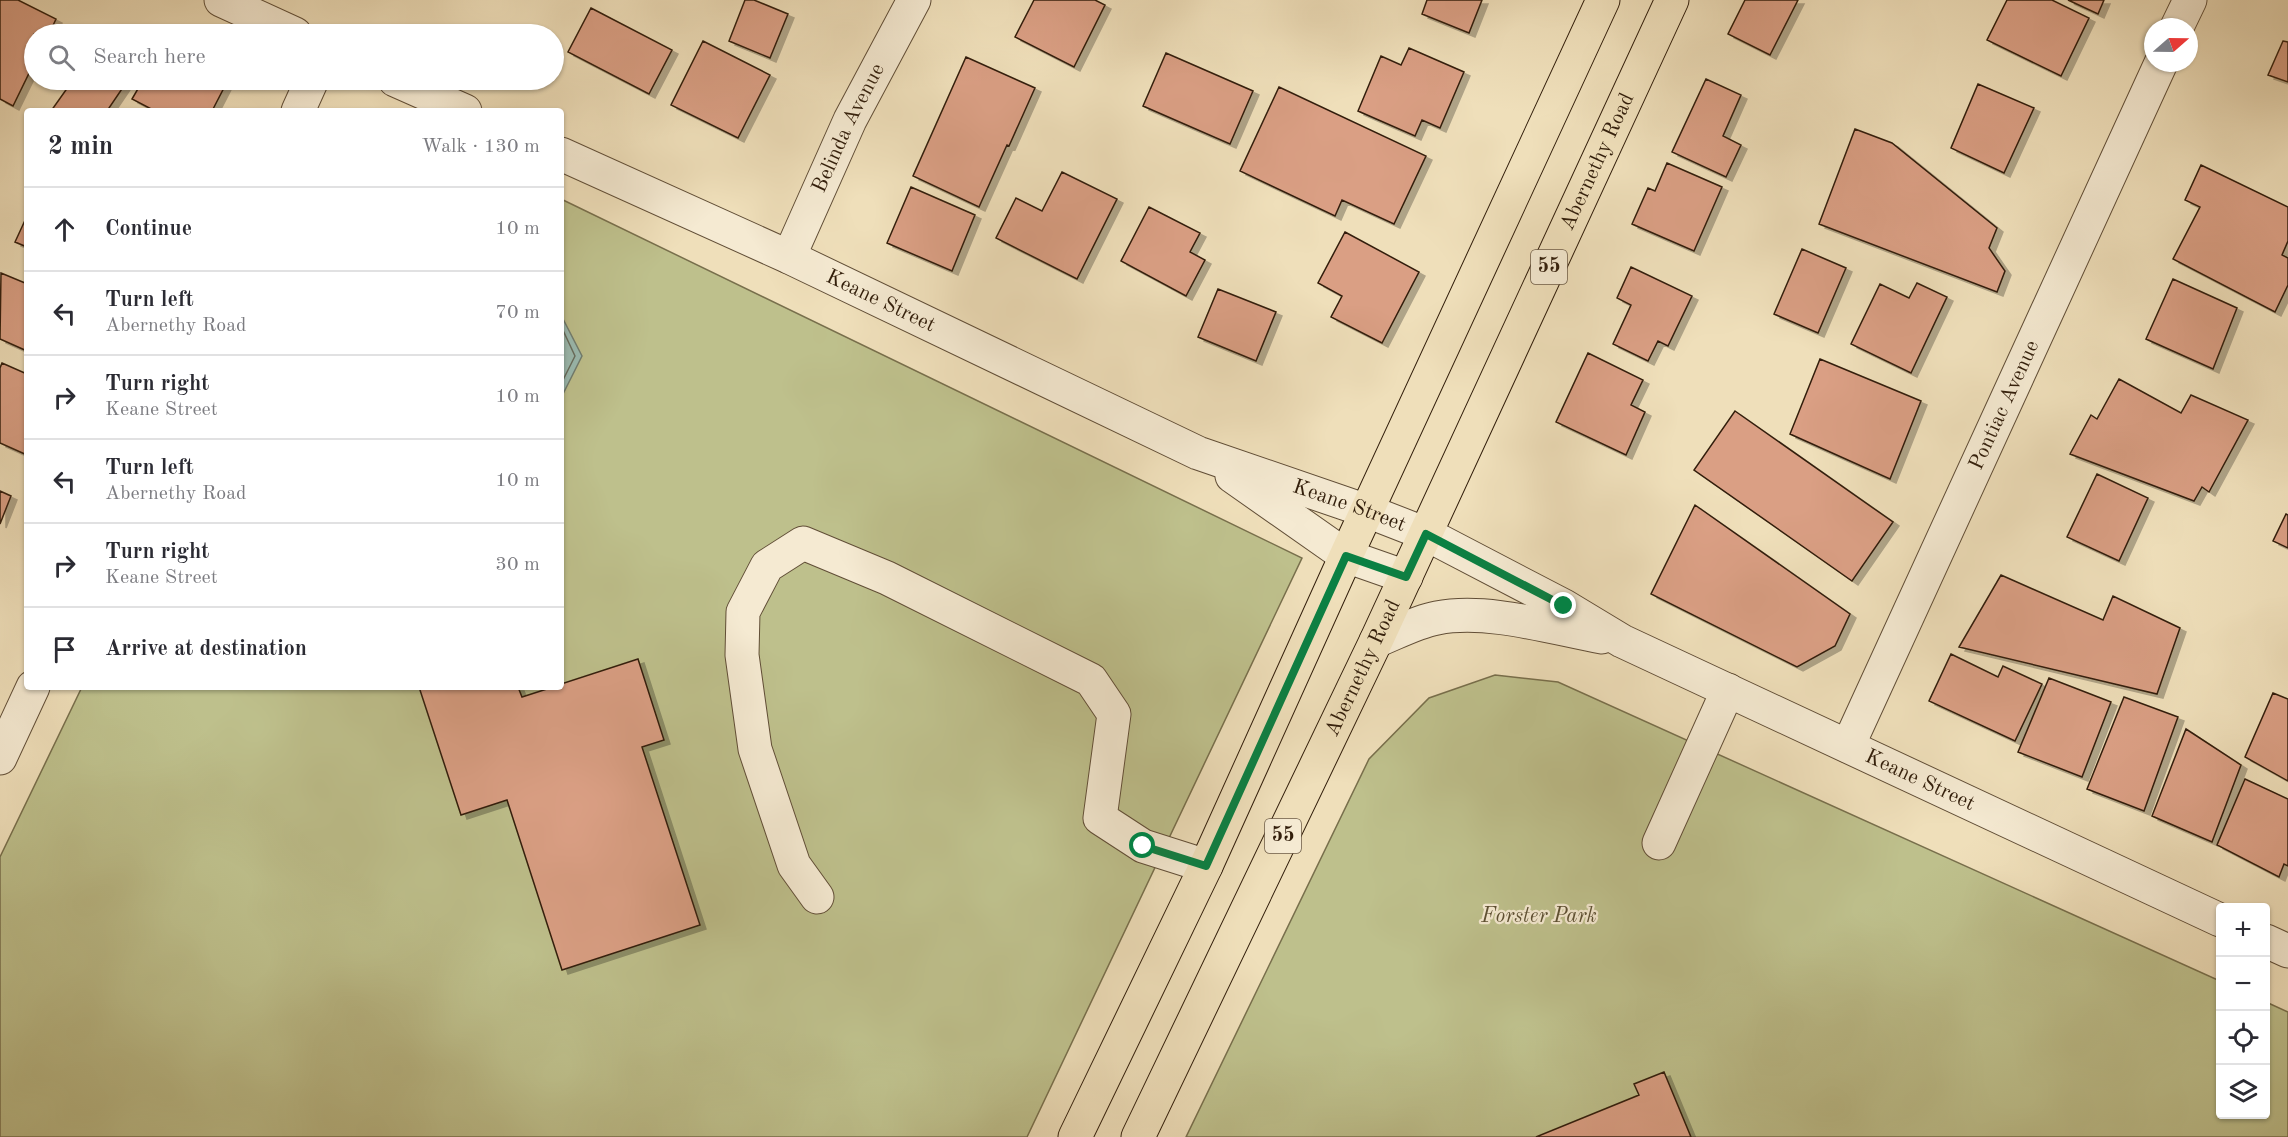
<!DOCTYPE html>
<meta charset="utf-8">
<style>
body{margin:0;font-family:"Old Standard TT",serif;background:#f2f2f3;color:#2b2b33}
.controls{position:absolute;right:18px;bottom:18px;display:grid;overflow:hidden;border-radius:6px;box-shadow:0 2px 4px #0004}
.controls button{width:54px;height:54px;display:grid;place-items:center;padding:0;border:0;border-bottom:2px solid #e1e1e2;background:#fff;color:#2b2b33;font:30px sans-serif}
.compass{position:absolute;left:2144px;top:18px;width:54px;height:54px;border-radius:50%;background:#fff;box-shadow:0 2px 4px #0004;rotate:70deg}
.stop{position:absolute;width:18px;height:18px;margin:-14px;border:4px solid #0b8043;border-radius:50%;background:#fff}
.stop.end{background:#0b8043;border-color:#fff;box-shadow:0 2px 6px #0008}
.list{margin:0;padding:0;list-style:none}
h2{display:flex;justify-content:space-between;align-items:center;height:78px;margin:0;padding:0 24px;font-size:26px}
h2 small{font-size:20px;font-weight:400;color:#7c7c81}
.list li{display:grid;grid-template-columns:39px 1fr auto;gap:18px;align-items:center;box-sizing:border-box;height:84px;padding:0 24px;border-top:2px solid #e1e1e2}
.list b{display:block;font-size:22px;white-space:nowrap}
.list p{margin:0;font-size:20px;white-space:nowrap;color:#7c7c81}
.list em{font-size:20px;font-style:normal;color:#7c7c81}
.icon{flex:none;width:33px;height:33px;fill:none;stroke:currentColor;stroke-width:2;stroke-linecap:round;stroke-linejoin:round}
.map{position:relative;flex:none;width:2288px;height:1137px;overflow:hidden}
.search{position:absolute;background:#fff;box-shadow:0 2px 4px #0004;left:24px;top:24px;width:540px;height:66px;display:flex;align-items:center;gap:15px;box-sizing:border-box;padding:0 21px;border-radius:33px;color:#7c7c81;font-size:22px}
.panel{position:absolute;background:#fff;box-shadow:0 2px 4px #0004;left:24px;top:108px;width:540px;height:582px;border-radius:6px}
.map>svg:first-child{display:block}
.green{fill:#bec08c;stroke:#786f4c;stroke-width:1.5}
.water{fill:#9abcb3;stroke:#707d70;stroke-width:1.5}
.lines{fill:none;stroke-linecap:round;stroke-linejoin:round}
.shore{stroke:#666d5f;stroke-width:1.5}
.building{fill:#da9f84;stroke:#321e0b;stroke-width:1.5;filter:url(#shadow)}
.minor-casing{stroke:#614e37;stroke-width:35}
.major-casing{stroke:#321e0b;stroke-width:35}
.minor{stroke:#f5ead2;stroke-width:33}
.major{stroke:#efdfba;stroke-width:33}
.route{stroke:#0b8043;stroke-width:8}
.labels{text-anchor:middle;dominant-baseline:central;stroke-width:4.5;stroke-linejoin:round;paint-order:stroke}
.shield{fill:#f5ead2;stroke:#6c5b47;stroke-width:1.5}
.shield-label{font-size:20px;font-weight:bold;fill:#321e0b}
.street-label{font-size:21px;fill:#321e0b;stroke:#f5ead2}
.park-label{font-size:21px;font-style:italic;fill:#5c4f32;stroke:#f5ead2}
</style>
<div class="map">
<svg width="2288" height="1137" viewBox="0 0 2288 1137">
<defs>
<filter id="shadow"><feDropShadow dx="6" dy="4" stdDeviation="0" flood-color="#0004"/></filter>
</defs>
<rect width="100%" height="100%" fill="#efdfba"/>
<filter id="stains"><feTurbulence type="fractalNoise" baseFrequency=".00333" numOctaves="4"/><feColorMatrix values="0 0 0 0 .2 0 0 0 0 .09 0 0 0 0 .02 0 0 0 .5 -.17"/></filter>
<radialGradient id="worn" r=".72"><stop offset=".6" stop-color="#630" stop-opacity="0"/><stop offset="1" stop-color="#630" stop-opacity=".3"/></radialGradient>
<!-- green -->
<path class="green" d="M 561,199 L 1302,558 L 1027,1137 L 0,1137 L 0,857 L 82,687 L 561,687 Z
M 1495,675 L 1558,682 L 2220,981 L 2220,1114 L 2266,1114 L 2266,1002 L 2288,1012 L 2288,1137 L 1186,1137 L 1369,759 L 1429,698 Z"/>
<!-- water -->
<path class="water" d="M 561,315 L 582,356 L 561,398 Z"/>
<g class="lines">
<!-- shore -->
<path class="shore" d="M 561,326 L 575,356 L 561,384"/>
</g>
<!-- building -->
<path class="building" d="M 0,0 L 18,0 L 56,19 L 49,34 L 34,34 L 34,63 L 13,106 L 0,99 Z
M 745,0 L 754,0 L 788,14 L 770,58 L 729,41 Z
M 1034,0 L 1095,0 L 1105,5 L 1074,67 L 1015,37 Z
M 1427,0 L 1482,0 L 1469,33 L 1422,14 Z
M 1745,0 L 1798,0 L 1770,55 L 1728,34 Z
M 2007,0 L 2052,0 L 2089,18 L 2061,76 L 1987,40 Z
M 2068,0 L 2104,0 L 2098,14 Z
M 591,8 L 672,50 L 649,94 L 568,52 Z
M 703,41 L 770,75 L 738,138 L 671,105 Z
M 2283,41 L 2288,42 L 2288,82 L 2268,75 Z
M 1409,48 L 1464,72 L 1440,128 L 1422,120 L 1415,136 L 1358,111 L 1381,56 L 1401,65 Z
M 1166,53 L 1253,91 L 1230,144 L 1143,106 Z
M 966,57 L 1035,88 L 1009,146 L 1007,145 L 979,207 L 913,176 Z
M 1706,79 L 1741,95 L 1723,136 L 1741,145 L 1726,177 L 1672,152 Z
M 73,80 L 128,80 L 107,111 L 51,111 Z
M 143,80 L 228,80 L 212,111 L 155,111 L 132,99 Z
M 1978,84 L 2034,108 L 2004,173 L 1951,148 Z
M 1279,87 L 1426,156 L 1394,224 L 1342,200 L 1335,216 L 1240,171 Z
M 1855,129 L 1892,143 L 1997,228 L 1989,248 L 2005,271 L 1997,292 L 1819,224 Z
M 1667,163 L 1722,187 L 1694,251 L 1632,224 L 1648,188 L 1655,191 Z
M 2201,165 L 2288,207 L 2288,241 L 2282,255 L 2288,258 L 2288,285 L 2275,312 L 2173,259 L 2200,207 L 2185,200 Z
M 1062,172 L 1117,199 L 1077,279 L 996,238 L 1016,198 L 1042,211 Z
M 911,187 L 975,215 L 952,271 L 887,243 Z
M 1149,207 L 1200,233 L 1190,252 L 1205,260 L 1186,296 L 1121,261 Z
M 27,216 L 27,247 L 15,242 Z
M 1345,232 L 1419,272 L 1382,343 L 1331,317 L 1342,296 L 1318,283 Z
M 1802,249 L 1846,268 L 1818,333 L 1774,314 Z
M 1631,267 L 1692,296 L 1668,346 L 1658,341 L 1648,361 L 1613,344 L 1631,305 L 1617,298 Z
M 1,273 L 25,283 L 27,278 L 27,351 L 0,339 Z
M 2173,279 L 2237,308 L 2213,369 L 2146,339 Z
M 1917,283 L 1947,297 L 1911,373 L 1851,344 L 1880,284 L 1909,298 Z
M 1218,289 L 1276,312 L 1256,361 L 1198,337 Z
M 1588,353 L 1643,380 L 1631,405 L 1645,412 L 1626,455 L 1556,422 Z
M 1820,359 L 1921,401 L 1890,479 L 1790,434 Z
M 2,363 L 27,374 L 27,455 L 0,443 L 0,368 Z
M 2119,379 L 2181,413 L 2191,395 L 2248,420 L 2209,492 L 2202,487 L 2194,501 L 2070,454 L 2091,415 L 2097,419 Z
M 1735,411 L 1893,522 L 1852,581 L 1694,470 Z
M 2097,474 L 2148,498 L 2119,561 L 2067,537 Z
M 0,491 L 11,496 L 0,524 Z
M 1695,505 L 1850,614 L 1835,646 L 1797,667 L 1651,594 Z
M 2286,514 L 2288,515 L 2288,548 L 2273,541 Z
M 2001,575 L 2103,620 L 2113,596 L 2180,628 L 2157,694 L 1959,647 Z
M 1951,654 L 1998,677 L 2003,666 L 2042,684 L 2015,741 L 1929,701 Z
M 638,659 L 664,740 L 642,747 L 700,925 L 562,970 L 507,800 L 461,815 L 419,687 L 518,687 L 522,697 L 553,687 L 561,687 L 561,684 Z
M 2049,678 L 2111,702 L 2082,777 L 2018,752 Z
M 2273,693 L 2288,699 L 2288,781 L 2245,757 Z
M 2124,697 L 2178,717 L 2144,811 L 2087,789 Z
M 2186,729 L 2241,765 L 2212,842 L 2152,816 Z
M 2245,779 L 2288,799 L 2288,866 L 2284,864 L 2279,877 L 2217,845 Z
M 1664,1072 L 1691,1137 L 1536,1137 L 1639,1095 L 1634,1084 Z"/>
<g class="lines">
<defs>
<g id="minor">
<path d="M 221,0 L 295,34"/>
<path d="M 2177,27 L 2190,0"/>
<path d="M 395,80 L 465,111"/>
<path d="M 298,111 L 312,80"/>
<path id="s1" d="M 561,154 L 789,257 L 1198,453 L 1367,511 L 1426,534 L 1564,606 L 1622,641 L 2220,920"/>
<path id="s2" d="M 789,257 L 850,120 L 914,0"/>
<path d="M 1232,476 L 1346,556 L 1406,577"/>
<path d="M 1376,641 C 1396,633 1416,622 1437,618 C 1487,608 1552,628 1602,637"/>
<path id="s3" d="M 1848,746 L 2161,63"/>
<path d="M 0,758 L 33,687"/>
<path d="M 1659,843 L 1728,690"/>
<path d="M 817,897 L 794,865 L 755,749 L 742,655 L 743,612 L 767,566 L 803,543 L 887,578 L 1091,680 L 1114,714 L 1100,818 L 1143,846 L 1206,866"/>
<path d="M 2266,941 L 2288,951"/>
</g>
<g id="major">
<path d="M 1075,1137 L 1206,866 L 1346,556 L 1603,0"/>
<path id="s4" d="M 1138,1137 L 1376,641 L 1672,0"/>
</g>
</defs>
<!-- minor casing -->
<use href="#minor" class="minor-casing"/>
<!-- major casing -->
<use href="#major" class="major-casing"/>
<!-- minor -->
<use href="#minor" class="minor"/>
<!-- major -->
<use href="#major" class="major"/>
</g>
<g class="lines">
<!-- route -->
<path class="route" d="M 1143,846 L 1206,866 L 1346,556 L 1406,577 L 1426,534 L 1564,606"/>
</g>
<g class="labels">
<!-- shield labels -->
<g class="shield">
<rect x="1531" y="250" width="36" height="34" rx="4.5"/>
<rect x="1265" y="819" width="36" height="34" rx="4.5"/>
</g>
<g class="shield-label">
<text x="1549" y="267">55</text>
<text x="1283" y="836">55</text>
</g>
<!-- street labels -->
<g class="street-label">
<text stroke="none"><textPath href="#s2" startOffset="142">Belinda Avenue</textPath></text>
<text stroke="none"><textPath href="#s4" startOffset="1078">Abernethy Road</textPath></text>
<text stroke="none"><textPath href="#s1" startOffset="352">Keane Street</textPath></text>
<text stroke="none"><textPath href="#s3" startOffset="375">Pontiac Avenue</textPath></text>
<text stroke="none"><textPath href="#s1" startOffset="864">Keane Street</textPath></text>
<text stroke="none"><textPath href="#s4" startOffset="520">Abernethy Road</textPath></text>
<text stroke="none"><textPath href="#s1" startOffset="1498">Keane Street</textPath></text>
</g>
<!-- park labels -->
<g class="park-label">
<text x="1539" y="916">Forster Park</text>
</g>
</g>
<rect width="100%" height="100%" filter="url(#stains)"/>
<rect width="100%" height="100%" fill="url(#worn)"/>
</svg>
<div class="controls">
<button>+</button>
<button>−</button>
<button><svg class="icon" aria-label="locate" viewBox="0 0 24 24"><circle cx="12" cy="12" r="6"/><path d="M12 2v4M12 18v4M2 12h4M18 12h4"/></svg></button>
<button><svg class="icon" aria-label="layers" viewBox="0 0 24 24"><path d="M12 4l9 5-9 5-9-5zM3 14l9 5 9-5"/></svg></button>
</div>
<svg class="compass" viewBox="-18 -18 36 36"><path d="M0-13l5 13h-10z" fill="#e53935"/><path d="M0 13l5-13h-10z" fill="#7c7c81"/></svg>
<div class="stop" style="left:1143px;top:846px"></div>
<div class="stop end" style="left:1564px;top:606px"></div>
<div class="search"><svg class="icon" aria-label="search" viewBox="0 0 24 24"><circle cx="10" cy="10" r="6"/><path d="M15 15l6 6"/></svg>Search here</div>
<section class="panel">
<h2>2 min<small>Walk · 130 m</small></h2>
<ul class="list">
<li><svg class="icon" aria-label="ahead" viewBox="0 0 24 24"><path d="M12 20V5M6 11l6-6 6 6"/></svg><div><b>Continue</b></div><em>10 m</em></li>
<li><svg class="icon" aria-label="left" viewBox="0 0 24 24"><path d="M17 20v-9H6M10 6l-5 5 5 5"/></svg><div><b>Turn left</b><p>Abernethy Road</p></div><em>70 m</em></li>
<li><svg class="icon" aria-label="right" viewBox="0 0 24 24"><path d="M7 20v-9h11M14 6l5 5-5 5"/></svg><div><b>Turn right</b><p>Keane Street</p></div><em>10 m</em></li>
<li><svg class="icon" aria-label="left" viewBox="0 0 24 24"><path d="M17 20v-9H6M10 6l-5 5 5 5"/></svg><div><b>Turn left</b><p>Abernethy Road</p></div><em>10 m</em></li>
<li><svg class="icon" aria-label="right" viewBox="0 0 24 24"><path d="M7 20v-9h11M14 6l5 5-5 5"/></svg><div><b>Turn right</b><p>Keane Street</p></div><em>30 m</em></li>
<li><svg class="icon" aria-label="arrive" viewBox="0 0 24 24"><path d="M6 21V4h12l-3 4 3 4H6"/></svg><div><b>Arrive at destination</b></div></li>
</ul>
</section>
</div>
